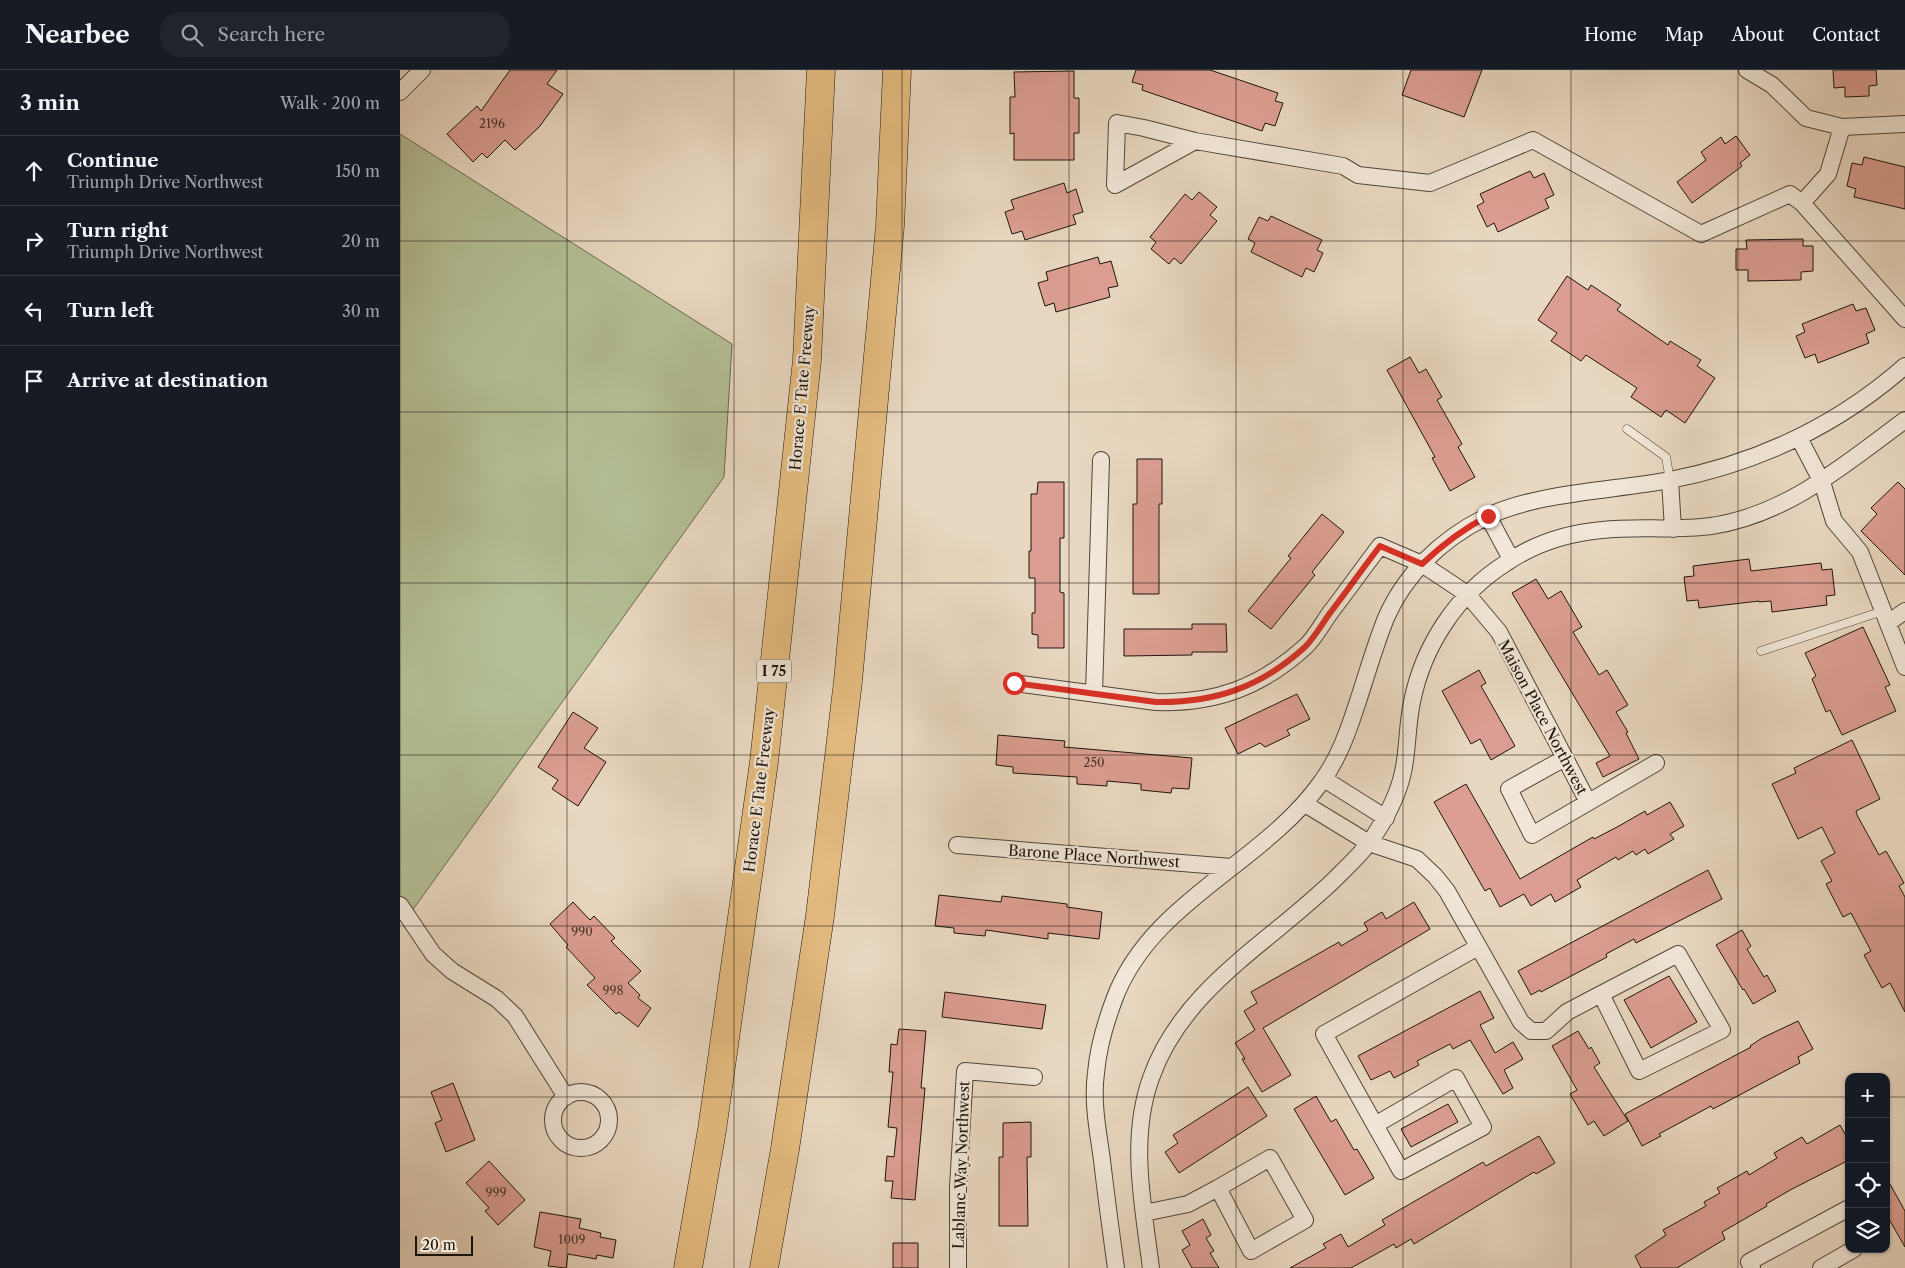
<!DOCTYPE html>
<meta charset="utf-8">
<style>
body{margin:0;font-family:"Libre Caslon Text",serif;background:#20242c;color:#f1f3f6}
.controls{position:absolute;right:15px;bottom:15px;display:grid;overflow:hidden;border-radius:10px;box-shadow:0 1px 4px #0004}
.controls button{width:45px;height:45px;display:grid;place-items:center;padding:0;border:0;border-bottom:1px solid #363941;background:#171b24;color:#f1f3f6;font:25px sans-serif}
.scale{position:absolute;left:15px;bottom:12px;width:58px;box-sizing:border-box;padding-left:5px;border:2px solid #1d150a;border-top:0;font-size:14px;line-height:18px;white-space:nowrap;color:#1d150a;-webkit-text-stroke:4px #f1e6d7;paint-order:stroke}
.stop{position:absolute;width:15px;height:15px;margin:-11px;border:4px solid #d93025;border-radius:50%;background:#fff}
.stop.end{background:#d93025;border-color:#fff;box-shadow:0 1px 5px #0008}
.list{margin:0;padding:0;list-style:none}
h2{display:flex;justify-content:space-between;align-items:center;height:65px;margin:0;padding:0 20px;font-size:21px}
h2 small{font-size:16px;font-weight:400;color:#9ea1a6}
.list li{display:grid;grid-template-columns:32px 1fr auto;gap:15px;align-items:center;box-sizing:border-box;height:70px;padding:0 20px;border-top:1px solid #363941}
.list b{display:block;font-size:19px;white-space:nowrap}
.list p{margin:0;font-size:16px;white-space:nowrap;color:#9ea1a6}
.list em{font-size:16px;font-style:normal;color:#9ea1a6}
.icon{flex:none;width:28px;height:28px;fill:none;stroke:currentColor;stroke-width:2;stroke-linecap:round;stroke-linejoin:round}
.map{position:relative;flex:none;width:1505px;height:1198px;overflow:hidden}
header{display:flex;align-items:center;gap:30px;box-sizing:border-box;height:70px;padding:0 25px;background:#171b24;border-bottom:1px solid #363941}
header strong{font-size:24px}
nav{display:flex;gap:28px;margin-inline-start:auto;font-size:18px}
.search{width:350px;height:45px;background:#20242c;display:flex;align-items:center;gap:12px;box-sizing:border-box;padding:0 18px;border-radius:20px;color:#9ea1a6;font-size:19px}
main{display:flex}
aside{flex:1;background:#171b24}
.map>svg:first-child{display:block}
.green{fill:#b4bf95;stroke:#686a50}
.building{fill:#dc9e92;stroke:#1d150a}
.lines{fill:none;stroke-linecap:round;stroke-linejoin:round}
.service-casing{stroke:#504638;stroke-width:9}
.minor-casing{stroke:#504638;stroke-width:18}
.motorway-casing{stroke:#1d150a;stroke-width:29}
.service{stroke:#f1e6d7;stroke-width:8}
.minor{stroke:#f1e6d7;stroke-width:16}
.motorway{stroke:#e4bc80;stroke-width:28}
.route{stroke:#d93025;stroke-width:6}
.grid{fill:none;stroke:#1d150a;stroke-width:1;stroke-opacity:0.55}
.labels{text-anchor:middle;dominant-baseline:central;stroke-width:4.5;stroke-linejoin:round;paint-order:stroke}
.number-label{font-size:12px;fill:#4d372c}
.shield{fill:#f1e6d7;stroke:#5d5448;stroke-width:1}
.shield-label{font-size:14px;font-weight:bold;fill:#1d150a}
.street-label{font-size:15px;fill:#1d150a;stroke:#f1e6d7}
</style>
<header>
<strong>Nearbee</strong>
<div class="search"><svg class="icon" aria-label="search" viewBox="0 0 24 24"><circle cx="10" cy="10" r="6"/><path d="M15 15l6 6"/></svg>Search here</div>
<nav><a>Home</a><a>Map</a><a>About</a><a>Contact</a></nav>
</header>
<main>
<aside>
<h2>3 min<small>Walk · 200 m</small></h2>
<ul class="list">
<li><svg class="icon" aria-label="ahead" viewBox="0 0 24 24"><path d="M12 20V5M6 11l6-6 6 6"/></svg><div><b>Continue</b><p>Triumph Drive Northwest</p></div><em>150 m</em></li>
<li><svg class="icon" aria-label="right" viewBox="0 0 24 24"><path d="M7 20v-9h11M14 6l5 5-5 5"/></svg><div><b>Turn right</b><p>Triumph Drive Northwest</p></div><em>20 m</em></li>
<li><svg class="icon" aria-label="left" viewBox="0 0 24 24"><path d="M17 20v-9H6M10 6l-5 5 5 5"/></svg><div><b>Turn left</b></div><em>30 m</em></li>
<li><svg class="icon" aria-label="arrive" viewBox="0 0 24 24"><path d="M6 21V4h12l-3 4 3 4H6"/></svg><div><b>Arrive at destination</b></div></li>
</ul>
</aside>
<div class="map">
<svg width="1505" height="1198" viewBox="0 0 1505 1198">
<rect width="100%" height="100%" fill="#e9d8c1"/>
<filter id="stains"><feTurbulence type="fractalNoise" baseFrequency=".004" numOctaves="4"/><feColorMatrix values="0 0 0 0 .2 0 0 0 0 .09 0 0 0 0 .02 0 0 0 .5 -.17"/></filter>
<radialGradient id="worn" r=".72"><stop offset=".6" stop-color="#630" stop-opacity="0"/><stop offset="1" stop-color="#630" stop-opacity=".3"/></radialGradient>
<!-- green -->
<path class="green" d="M 0,64 L 332,274 L 324,407 L 9,845 L 0,836 Z"/>
<!-- building -->
<path class="building" d="M 110,0 L 157,0 L 147,14 L 163,24 L 140,56 L 115,80 L 105,70 L 87,88 L 82,83 L 73,92 L 47,64 L 77,36 L 81,41 Z
M 736,0 L 810,0 L 878,23 L 875,31 L 883,33 L 875,56 L 865,53 L 862,61 L 742,20 L 743,15 L 732,12 Z
M 1011,0 L 1082,0 L 1064,47 L 1002,25 Z
M 1433,0 L 1476,0 L 1477,15 L 1469,16 L 1469,26 L 1445,27 L 1445,17 L 1434,18 Z
M 674,1 L 674,28 L 679,28 L 679,63 L 674,63 L 674,90 L 614,90 L 614,63 L 610,64 L 610,27 L 615,27 L 614,2 Z
M 1336,66 L 1350,85 L 1340,93 L 1342,96 L 1337,100 L 1292,133 L 1277,112 L 1306,90 L 1301,82 L 1321,67 L 1325,74 Z
M 1464,87 L 1505,97 L 1505,139 L 1454,127 L 1456,119 L 1447,116 L 1452,93 L 1462,95 Z
M 1130,101 L 1134,108 L 1144,103 L 1154,125 L 1145,129 L 1149,138 L 1098,162 L 1094,153 L 1087,157 L 1077,136 L 1084,132 L 1080,124 Z
M 664,113 L 667,123 L 676,119 L 683,142 L 673,145 L 676,154 L 625,170 L 622,161 L 612,164 L 605,142 L 614,139 L 611,130 Z
M 799,122 L 817,137 L 810,145 L 817,151 L 781,194 L 774,188 L 769,194 L 751,179 L 756,172 L 750,167 L 785,124 L 792,130 Z
M 871,146 L 922,170 L 917,180 L 923,183 L 914,202 L 906,198 L 902,207 L 851,182 L 855,173 L 848,169 L 859,147 L 868,151 Z
M 1403,169 L 1403,176 L 1413,176 L 1413,201 L 1401,202 L 1401,210 L 1348,211 L 1348,200 L 1336,200 L 1336,179 L 1347,179 L 1346,170 Z
M 698,187 L 700,194 L 711,191 L 718,216 L 708,218 L 710,227 L 656,242 L 654,233 L 645,236 L 638,213 L 648,210 L 646,202 Z
M 1167,206 L 1188,220 L 1191,215 L 1221,235 L 1217,240 L 1268,275 L 1270,271 L 1301,290 L 1297,296 L 1315,308 L 1285,353 L 1266,340 L 1261,347 L 1231,327 L 1237,318 L 1186,285 L 1181,291 L 1151,271 L 1157,263 L 1138,250 Z
M 1453,234 L 1456,241 L 1466,238 L 1475,260 L 1466,264 L 1469,273 L 1418,293 L 1415,284 L 1405,288 L 1396,266 L 1405,262 L 1402,254 Z
M 1010,287 L 1019,303 L 1026,299 L 1042,327 L 1037,330 L 1062,374 L 1058,377 L 1075,407 L 1050,421 L 1032,388 L 1035,387 L 987,300 Z
M 737,389 L 762,389 L 762,434 L 759,434 L 759,524 L 733,524 L 733,434 L 737,434 Z
M 638,412 L 664,412 L 664,468 L 660,468 L 660,522 L 664,523 L 664,578 L 638,578 L 638,565 L 632,564 L 632,543 L 635,543 L 635,508 L 629,508 L 629,481 L 631,481 L 631,424 L 637,424 Z
M 1498,412 L 1505,419 L 1505,505 L 1461,461 L 1477,444 L 1471,438 Z
M 922,444 L 944,462 L 912,502 L 915,505 L 871,559 L 848,541 L 891,488 L 888,486 Z
M 1349,489 L 1351,501 L 1421,493 L 1422,500 L 1432,499 L 1435,525 L 1426,526 L 1427,535 L 1372,542 L 1371,531 L 1359,532 L 1359,531 L 1299,538 L 1298,530 L 1287,531 L 1284,507 L 1294,506 L 1293,496 Z
M 1136,509 L 1148,529 L 1161,521 L 1182,557 L 1173,562 L 1199,605 L 1207,600 L 1228,635 L 1216,642 L 1228,662 L 1226,663 L 1239,689 L 1203,707 L 1196,693 L 1210,686 L 1112,523 Z
M 792,554 L 826,554 L 827,582 L 792,582 L 792,585 L 724,586 L 724,559 L 792,559 Z
M 1463,557 L 1490,615 L 1485,617 L 1496,641 L 1442,665 L 1430,640 L 1426,642 L 1412,609 L 1416,606 L 1405,583 Z
M 1079,600 L 1086,613 L 1081,616 L 1115,676 L 1091,690 L 1080,669 L 1071,674 L 1042,621 Z
M 897,624 L 910,649 L 887,660 L 890,665 L 865,677 L 860,673 L 838,684 L 825,658 Z
M 173,642 L 198,658 L 184,678 L 206,692 L 178,736 L 152,719 L 158,710 L 138,697 Z
M 598,665 L 665,671 L 664,677 L 792,688 L 789,719 L 772,718 L 771,723 L 741,720 L 741,714 L 707,711 L 707,716 L 677,714 L 677,707 L 613,703 L 613,697 L 596,695 Z
M 1452,670 L 1480,729 L 1456,741 L 1457,745 L 1479,785 L 1486,781 L 1504,813 L 1499,816 L 1505,827 L 1505,942 L 1490,913 L 1482,918 L 1464,885 L 1471,881 L 1451,843 L 1443,847 L 1426,814 L 1432,811 L 1421,791 L 1435,783 L 1422,757 L 1398,769 L 1372,714 L 1396,703 L 1394,698 Z
M 1066,714 L 1120,809 L 1193,767 L 1194,769 L 1219,756 L 1245,741 L 1247,745 L 1270,732 L 1284,756 L 1270,764 L 1274,769 L 1248,784 L 1245,779 L 1236,785 L 1233,781 L 1218,790 L 1216,787 L 1177,810 L 1181,817 L 1155,832 L 1151,824 L 1131,836 L 1124,824 L 1100,837 L 1090,818 L 1085,821 L 1034,732 Z
M 1308,800 L 1322,829 L 1236,873 L 1234,869 L 1206,884 L 1207,887 L 1141,922 L 1140,920 L 1131,925 L 1118,901 Z
M 539,825 L 601,832 L 602,826 L 667,834 L 667,837 L 702,842 L 699,869 L 648,863 L 648,869 L 586,860 L 585,866 L 554,863 L 554,858 L 535,856 Z
M 173,832 L 190,850 L 194,846 L 215,868 L 211,871 L 241,901 L 228,913 L 240,925 L 238,928 L 251,938 L 238,957 L 219,942 L 216,944 L 187,915 L 195,908 L 166,877 L 168,875 L 150,854 Z
M 1014,832 L 1030,859 L 863,958 L 891,1005 L 862,1022 L 842,989 L 845,989 L 835,973 L 855,960 L 844,941 L 857,933 L 851,922 L 939,872 L 941,876 L 968,860 L 964,853 L 982,842 L 986,849 Z
M 1342,860 L 1351,876 L 1347,879 L 1364,907 L 1367,905 L 1376,921 L 1353,934 L 1344,919 L 1343,920 L 1316,875 Z
M 1269,906 L 1297,952 L 1251,978 L 1224,930 Z
M 1080,921 L 1094,948 L 1080,955 L 1095,983 L 1113,972 L 1123,989 L 1104,1000 L 1113,1018 L 1103,1024 L 1070,970 L 1053,979 L 1050,974 L 1017,991 L 1019,995 L 994,1008 L 990,1001 L 971,1010 L 958,986 Z
M 545,922 L 646,935 L 642,959 L 542,947 Z
M 1398,951 L 1413,979 L 1398,987 L 1400,993 L 1313,1039 L 1311,1036 L 1259,1064 L 1261,1066 L 1242,1076 L 1225,1044 L 1351,977 L 1350,976 L 1362,968 Z
M 499,959 L 526,961 L 521,1018 L 525,1018 L 515,1130 L 491,1128 L 493,1111 L 485,1111 L 487,1086 L 494,1087 L 497,1058 L 488,1057 L 493,1002 L 489,1002 L 491,974 L 497,975 Z
M 1178,961 L 1189,979 L 1191,977 L 1200,993 L 1194,997 L 1228,1051 L 1204,1066 L 1194,1051 L 1188,1055 L 1170,1024 L 1177,1020 L 1152,976 Z
M 53,1013 L 75,1070 L 46,1082 L 35,1053 L 42,1050 L 31,1022 Z
M 848,1017 L 867,1046 L 779,1103 L 765,1082 L 778,1073 L 773,1065 Z
M 916,1026 L 931,1052 L 936,1049 L 954,1080 L 957,1079 L 974,1108 L 945,1125 L 894,1039 Z
M 1048,1034 L 1058,1052 L 1011,1077 L 1001,1059 Z
M 631,1052 L 631,1087 L 627,1087 L 628,1156 L 599,1156 L 599,1087 L 603,1087 L 603,1053 Z
M 1440,1055 L 1449,1071 L 1449,1090 L 1392,1119 L 1366,1134 L 1367,1136 L 1322,1162 L 1325,1169 L 1277,1198 L 1241,1198 L 1235,1186 L 1266,1165 L 1263,1160 L 1306,1136 L 1304,1132 L 1320,1123 L 1317,1118 L 1347,1101 L 1349,1105 L 1377,1088 L 1374,1083 L 1402,1067 L 1407,1074 Z
M 1139,1066 L 1155,1093 L 1136,1104 L 1134,1102 L 1014,1174 L 1011,1169 L 996,1178 L 994,1174 L 951,1198 L 890,1198 L 926,1178 L 923,1174 L 941,1164 L 948,1177 L 985,1155 L 982,1150 L 1083,1092 L 1086,1096 Z
M 89,1091 L 125,1130 L 98,1155 L 85,1141 L 89,1138 L 66,1113 Z
M 1486,1107 L 1505,1141 L 1505,1177 L 1486,1144 Z
M 140,1142 L 181,1149 L 179,1158 L 201,1163 L 200,1167 L 216,1170 L 213,1188 L 197,1185 L 196,1189 L 168,1184 L 166,1198 L 148,1196 L 151,1181 L 134,1177 Z
M 803,1149 L 811,1165 L 806,1168 L 814,1181 L 810,1183 L 819,1198 L 792,1198 L 782,1180 L 790,1175 L 782,1161 Z
M 493,1173 L 518,1173 L 518,1198 L 493,1198 Z"/>
<g class="lines">
<defs>
<path id="service" d="M 1227,359 L 1266,387 L 1270,410
M 1361,581 L 1483,541"/>
<path id="minor" d="M 1347,0 L 1372,15 L 1406,48 L 1442,57 L 1505,54
M 0,22 L 22,0
M 715,115 L 717,53 L 744,58 L 795,71 L 943,96 L 958,105 L 1030,113 L 1133,70 L 1301,164 L 1390,124 L 1402,133 L 1505,249
M 715,115 L 795,71
M 1402,133 L 1428,104 L 1442,57
M 1399,368 L 1422,412 L 1434,451 L 1460,482 L 1505,597
M 1270,410 L 1273,459
M 1088,446 L 1111,489
M 1488,553 L 1505,541
M 614,613 L 756,632 C 815,634 861,617 905,577 C 915,568 922,554 930,543 C 947,521 963,498 980,476 L 1022,494 L 1067,524 L 1099,562 L 1188,732
M 694,624 L 701,390
M 1165,688 L 1109,719 L 1132,765 L 1256,693
M 924,709 L 986,748
M 905,734 L 969,773 L 1017,789 L 1035,806 L 1047,821 L 1121,952 L 1131,961 L 1146,961 L 1167,942 L 1201,924
M 557,775 L 832,797
M 0,835 L 33,884 L 52,901 L 97,929 L 115,946 L 166,1027
M 1278,884 L 1322,960 L 1239,1001 L 1201,924 Z
M 1056,1008 L 1083,1057 L 1001,1101 L 975,1055 Z
M153 1050a28 28 0 1 1 56 0a28 28 0 1 1-56 0Z
M 975,1055 L 924,964 L 1078,877
M 870,1088 L 905,1150 L 851,1181 L 818,1118 Z
M 744,1143 L 788,1134 L 818,1118
M 558,1198 L 558,1117 L 565,1001 L 634,1007
M 716,1198 C 711,1162 706,1126 702,1090 C 698,1061 692,1032 696,1003 C 698,978 705,954 714,930 C 750,831 864,794 922,711 C 939,688 949,659 958,631 C 967,604 975,575 986,548 C 1005,504 1042,469 1084,448 C 1136,422 1212,421 1270,410 C 1357,393 1438,355 1505,296
M 751,1198 C 743,1135 729,1069 751,1008 C 783,916 875,870 940,804 C 952,792 965,780 974,766 C 987,746 998,726 1003,702 C 1008,679 1007,655 1012,632 C 1023,576 1057,524 1106,493 C 1134,474 1168,463 1202,460 C 1238,456 1274,461 1311,456 C 1387,445 1445,394 1505,350
M 1352,1198 L 1349,1192 L 1449,1138
M 1421,1198 L 1454,1179"/>
<path id="motorway" d="M 288,1198 L 312,1060 L 364,692 L 407,290 L 421,0
M 364,1198 L 385,1079 L 420,846 L 448,611 L 490,156 L 497,0"/>
</defs>
<!-- service casing -->
<use href="#service" class="service-casing"/>
<!-- minor casing -->
<use href="#minor" class="minor-casing"/>
<!-- motorway casing -->
<use href="#motorway" class="motorway-casing"/>
<!-- service -->
<use href="#service" class="service"/>
<!-- minor -->
<use href="#minor" class="minor"/>
<!-- motorway -->
<use href="#motorway" class="motorway"/>
</g>
<g class="lines">
<!-- route -->
<path class="route" d="M 614,613 L 756,632 C 815,633 861,617 905,577 C 915,567 922,554 930,543 C 947,521 963,498 980,476 L 1022,494 C 1043,474 1063,459 1088,446"/>
</g>
<!-- grid -->
<path class="grid" d="M 167,0 L 167,1198M 334,0 L 334,1198M 502,0 L 502,1198M 669,0 L 669,1198M 836,0 L 836,1198M 1003,0 L 1003,1198M 1171,0 L 1171,1198M 1338,0 L 1338,1198M 0,171 L 1505,171M 0,342 L 1505,342M 0,513 L 1505,513M 0,685 L 1505,685M 0,856 L 1505,856M 0,1027 L 1449,1027M 1486,1027 L 1505,1027"/>
<g class="labels">
<!-- number labels -->
<g class="number-label">
<text x="92" y="53">2196</text>
<text x="694" y="692">250</text>
<text x="182" y="861">990</text>
<text x="213" y="920">998</text>
<text x="96" y="1122">999</text>
<text x="172" y="1169">1009</text>
</g>
<!-- shield labels -->
<rect class="shield" x="356.5" y="589.5" width="35" height="23" rx="4"/>
<g class="shield-label">
<text x="374" y="601">I 75</text>
</g>
<!-- street labels -->
<g class="street-label">
<text transform="translate(402 318) rotate(-85)">Horace E Tate Freeway</text>
<text transform="translate(1143 647) rotate(62)">Maison Place Northwest</text>
<text transform="translate(359 720) rotate(-83)">Horace E Tate Freeway</text>
<text transform="translate(694 786) rotate(4)">Barone Place Northwest</text>
<text transform="translate(561 1095) rotate(-88)">Lablanc Way Northwest</text>
</g>
</g>
<rect width="100%" height="100%" filter="url(#stains)"/>
<rect width="100%" height="100%" fill="url(#worn)"/>
</svg>
<div class="controls">
<button>+</button>
<button>−</button>
<button><svg class="icon" aria-label="locate" viewBox="0 0 24 24"><circle cx="12" cy="12" r="6"/><path d="M12 2v4M12 18v4M2 12h4M18 12h4"/></svg></button>
<button><svg class="icon" aria-label="layers" viewBox="0 0 24 24"><path d="M12 4l9 5-9 5-9-5zM3 14l9 5 9-5"/></svg></button>
</div>
<div class="scale">20 m</div>
<div class="stop" style="left:614px;top:613px"></div>
<div class="stop end" style="left:1088px;top:446px"></div>
</div>
</main>
